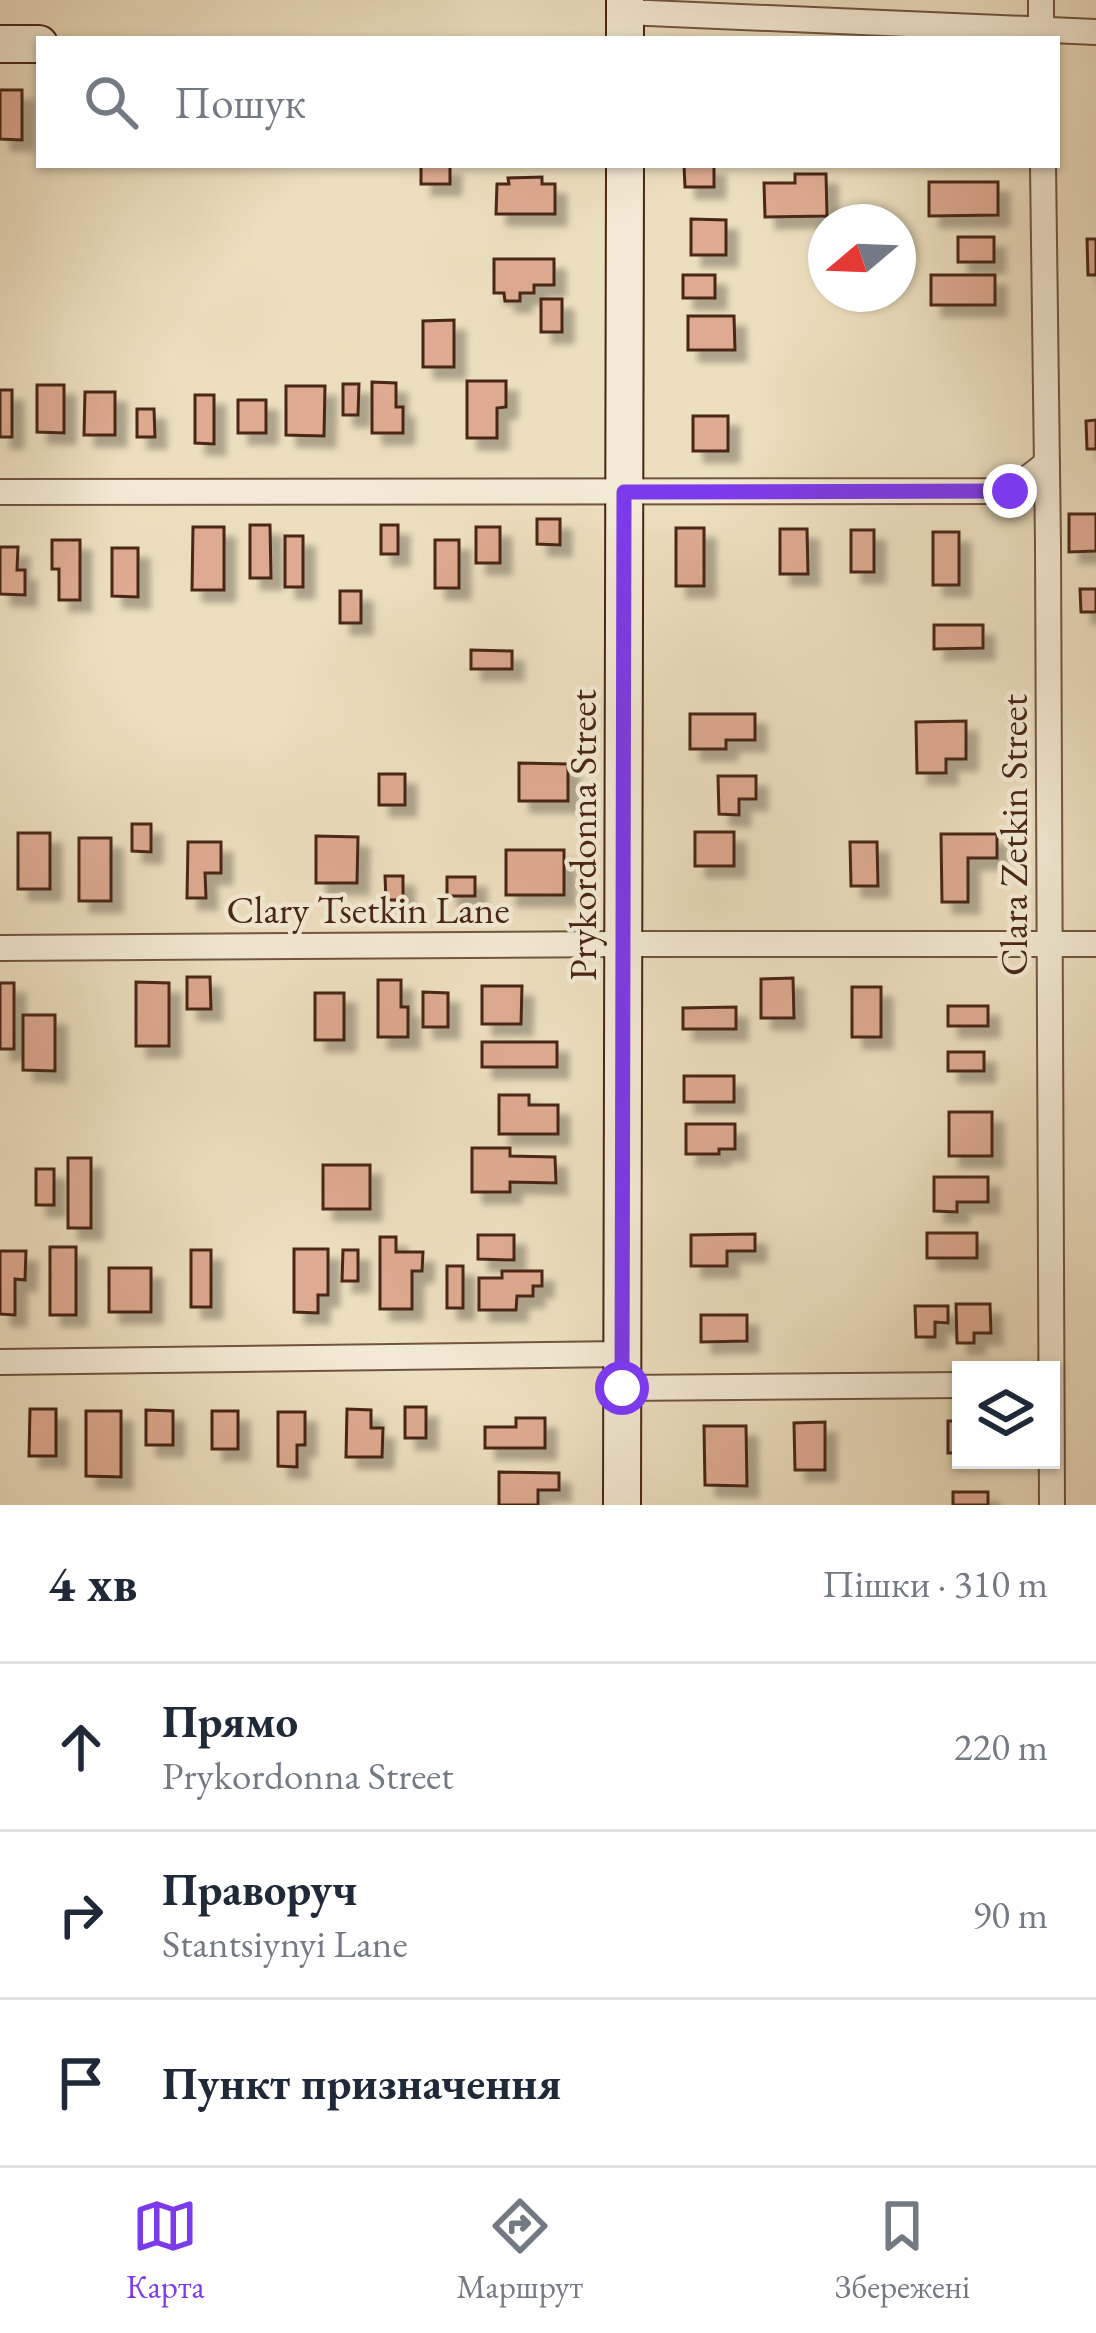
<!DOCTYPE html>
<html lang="uk">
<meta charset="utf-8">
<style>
body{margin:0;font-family:"EB Garamond",serif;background:#f6f6f7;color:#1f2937}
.controls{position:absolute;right:36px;bottom:36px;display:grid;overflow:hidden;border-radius:0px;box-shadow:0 3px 9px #0004}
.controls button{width:108px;height:108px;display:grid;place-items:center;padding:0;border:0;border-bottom:3px solid #e0e1e3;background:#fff;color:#1f2937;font:60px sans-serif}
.compass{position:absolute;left:808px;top:204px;width:108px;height:108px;border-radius:50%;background:#fff;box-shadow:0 3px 9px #0004;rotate:251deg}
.stop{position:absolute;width:36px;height:36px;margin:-27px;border:9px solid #7c3aed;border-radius:50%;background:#fff}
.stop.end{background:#7c3aed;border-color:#fff;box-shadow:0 3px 12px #0008}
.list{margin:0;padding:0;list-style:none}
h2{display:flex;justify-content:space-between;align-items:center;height:156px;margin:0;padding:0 48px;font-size:51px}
h2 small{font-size:39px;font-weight:400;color:#747a83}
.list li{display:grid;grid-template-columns:78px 1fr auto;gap:36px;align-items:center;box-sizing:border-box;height:168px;padding:0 48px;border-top:3px solid #e0e1e3}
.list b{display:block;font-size:45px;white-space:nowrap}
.list p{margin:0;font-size:39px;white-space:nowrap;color:#747a83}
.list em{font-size:39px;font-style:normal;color:#747a83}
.icon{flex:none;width:66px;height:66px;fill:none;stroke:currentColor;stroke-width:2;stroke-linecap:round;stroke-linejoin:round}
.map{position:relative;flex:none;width:1096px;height:1505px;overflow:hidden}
.search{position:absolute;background:#fff;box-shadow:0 3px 9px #0004;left:36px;right:36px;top:36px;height:132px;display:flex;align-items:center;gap:30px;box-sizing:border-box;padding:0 42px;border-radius:0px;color:#747a83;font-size:45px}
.sheet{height:660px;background:#fff}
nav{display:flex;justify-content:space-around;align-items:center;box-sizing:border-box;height:168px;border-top:3px solid #e0e1e3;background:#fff;font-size:33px;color:#747a83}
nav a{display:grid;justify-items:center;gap:6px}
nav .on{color:#7c3aed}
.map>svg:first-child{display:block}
.building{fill:#deaa91;stroke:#482515;stroke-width:3;filter:url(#shadow)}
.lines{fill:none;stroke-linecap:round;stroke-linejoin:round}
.street-casing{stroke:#715440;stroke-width:28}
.secondary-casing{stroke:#482515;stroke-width:40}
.street{stroke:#f3ead5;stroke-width:24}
.secondary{stroke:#f3ead5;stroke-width:36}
.route{stroke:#7c3aed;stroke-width:15}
.labels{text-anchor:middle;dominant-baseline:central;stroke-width:9;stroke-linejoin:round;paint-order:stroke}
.street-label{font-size:39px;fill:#482515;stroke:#f3ead5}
</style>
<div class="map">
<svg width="1096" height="1505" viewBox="0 0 1096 1505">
<defs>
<filter id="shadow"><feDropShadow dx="11" dy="11" stdDeviation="3" flood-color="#0004"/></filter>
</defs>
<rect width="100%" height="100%" fill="#ecdfbf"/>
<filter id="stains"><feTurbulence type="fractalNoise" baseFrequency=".00167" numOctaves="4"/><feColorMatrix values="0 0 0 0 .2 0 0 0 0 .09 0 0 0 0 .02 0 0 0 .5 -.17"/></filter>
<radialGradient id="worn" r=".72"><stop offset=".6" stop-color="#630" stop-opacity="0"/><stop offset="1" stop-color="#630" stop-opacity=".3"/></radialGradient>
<!-- building -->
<path class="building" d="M 0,90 L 22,90 L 22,140 L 0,139 Z
M 421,165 L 450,165 L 450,184 L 421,184 Z
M 684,165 L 714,165 L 714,187 L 685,187 Z
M 795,174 L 826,174 L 827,216 L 765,217 L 764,183 L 795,183 Z
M 542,177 L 542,184 L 555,184 L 555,214 L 496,214 L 497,184 L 509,184 L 508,178 Z
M 929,182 L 998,182 L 998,215 L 929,216 Z
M 691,219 L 726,220 L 726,255 L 691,255 Z
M 958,237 L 994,237 L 994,262 L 958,262 Z
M 1087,239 L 1096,239 L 1096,275 L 1088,275 Z
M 494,259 L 554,259 L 554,285 L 534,285 L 534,293 L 520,293 L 520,301 L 505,301 L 504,293 L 494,293 Z
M 683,275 L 715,275 L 715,298 L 683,298 Z
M 931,275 L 995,275 L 995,305 L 931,305 Z
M 541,299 L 562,299 L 562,332 L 541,332 Z
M 688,316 L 734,316 L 735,350 L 688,350 Z
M 454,320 L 454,367 L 423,367 L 423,321 Z
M 467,381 L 506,381 L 506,407 L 497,408 L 497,438 L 467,438 Z
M 372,382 L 396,383 L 396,407 L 403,407 L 403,433 L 372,433 Z
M 343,384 L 359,384 L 358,415 L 343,415 Z
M 37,385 L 64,385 L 64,433 L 37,432 Z
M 286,386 L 325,386 L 324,436 L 286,435 Z
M 0,390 L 12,390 L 12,437 L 0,437 Z
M 85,392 L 115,392 L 115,435 L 84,435 Z
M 195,395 L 214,395 L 214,444 L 195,443 Z
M 238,400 L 266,400 L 266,433 L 238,433 Z
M 137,409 L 154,409 L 155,437 L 137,437 Z
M 693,416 L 728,416 L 728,451 L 693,451 Z
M 1096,420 L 1096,449 L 1087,449 L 1086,421 Z
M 1069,514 L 1096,514 L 1096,551 L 1069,552 Z
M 537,519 L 560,519 L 560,545 L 537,544 Z
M 250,525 L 270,525 L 271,578 L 250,578 Z
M 381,525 L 398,525 L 398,554 L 381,554 Z
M 193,527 L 224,527 L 224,590 L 192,590 Z
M 476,527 L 500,527 L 500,563 L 476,563 Z
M 676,528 L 704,528 L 704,586 L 676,586 Z
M 780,529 L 807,529 L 808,574 L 780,574 Z
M 851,530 L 874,530 L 874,572 L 851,572 Z
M 933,532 L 959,532 L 959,585 L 933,585 Z
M 285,536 L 303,536 L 303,587 L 285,587 Z
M 52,540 L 80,540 L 80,600 L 59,600 L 59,569 L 52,569 Z
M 435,540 L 459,540 L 459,588 L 435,588 Z
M 0,547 L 18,547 L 17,570 L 25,570 L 25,595 L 0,594 Z
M 112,548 L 138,548 L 138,597 L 112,596 Z
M 1080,589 L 1096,589 L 1096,612 L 1081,612 Z
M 340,591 L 361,591 L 361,623 L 340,623 Z
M 934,625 L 983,625 L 983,648 L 934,649 Z
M 471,650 L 512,651 L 512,669 L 471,669 Z
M 690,714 L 755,714 L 755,740 L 726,740 L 726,749 L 690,749 Z
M 966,721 L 966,759 L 946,759 L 946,773 L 917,773 L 916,722 Z
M 519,763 L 568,764 L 568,801 L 519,801 Z
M 379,774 L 405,774 L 405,805 L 379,805 Z
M 718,776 L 756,776 L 756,799 L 739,799 L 739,815 L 719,814 Z
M 132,824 L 151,824 L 151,852 L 132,851 Z
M 695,832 L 734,832 L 734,866 L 695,866 Z
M 18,833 L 50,833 L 50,889 L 18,889 Z
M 941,834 L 997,834 L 997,858 L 968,858 L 968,902 L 942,902 Z
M 316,836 L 358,837 L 357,883 L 316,883 Z
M 79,838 L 111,838 L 111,901 L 79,901 Z
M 188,842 L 221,842 L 221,873 L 205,873 L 206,898 L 187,898 Z
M 850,842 L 877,842 L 878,886 L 851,886 Z
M 506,850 L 564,850 L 564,895 L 506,895 Z
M 385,876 L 403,876 L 403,900 L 386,900 Z
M 447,877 L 475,877 L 475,896 L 447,896 Z
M 187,977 L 210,977 L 211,1009 L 187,1009 Z
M 793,978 L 794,1018 L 761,1018 L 761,979 Z
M 378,980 L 401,980 L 401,1007 L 408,1007 L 408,1037 L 378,1037 Z
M 136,982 L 169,983 L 169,1046 L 136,1046 Z
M 0,983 L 14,983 L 14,1049 L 0,1049 Z
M 482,986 L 522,986 L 521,1024 L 482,1024 Z
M 852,987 L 881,987 L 881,1037 L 852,1037 Z
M 423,992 L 448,993 L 448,1027 L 423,1027 Z
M 315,993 L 344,993 L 344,1040 L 315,1040 Z
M 948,1006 L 988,1006 L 988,1026 L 948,1026 Z
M 736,1007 L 736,1029 L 683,1029 L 683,1008 Z
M 23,1015 L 55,1015 L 55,1071 L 23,1070 Z
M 482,1042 L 557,1042 L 557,1067 L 482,1067 Z
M 948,1052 L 984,1052 L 984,1071 L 948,1071 Z
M 684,1076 L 734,1076 L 734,1102 L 684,1102 Z
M 499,1095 L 529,1095 L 529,1105 L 558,1105 L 558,1134 L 499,1134 Z
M 949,1112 L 992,1112 L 992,1156 L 949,1156 Z
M 686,1124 L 735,1124 L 735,1149 L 719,1149 L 719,1154 L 686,1154 Z
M 472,1148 L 510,1148 L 510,1156 L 555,1157 L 556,1183 L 510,1182 L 510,1192 L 472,1192 Z
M 68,1158 L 91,1158 L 91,1228 L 68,1228 Z
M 323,1165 L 370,1165 L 370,1209 L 323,1209 Z
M 36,1169 L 54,1169 L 54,1205 L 36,1205 Z
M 934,1177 L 988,1177 L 988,1202 L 957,1202 L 957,1212 L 934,1211 Z
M 927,1233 L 977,1233 L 977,1258 L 927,1258 Z
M 755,1234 L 755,1251 L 727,1251 L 727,1266 L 691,1266 L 691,1235 Z
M 478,1235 L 514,1235 L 514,1260 L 478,1259 Z
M 380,1237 L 396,1237 L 396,1252 L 423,1252 L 422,1271 L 412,1271 L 412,1309 L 380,1309 Z
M 50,1247 L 76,1247 L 76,1315 L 50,1315 Z
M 294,1249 L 328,1249 L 328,1295 L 318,1295 L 318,1313 L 294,1312 Z
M 191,1250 L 211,1250 L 211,1307 L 191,1307 Z
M 343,1250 L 358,1250 L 358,1281 L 342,1281 Z
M 0,1251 L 26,1251 L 25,1280 L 15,1279 L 15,1315 L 0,1314 Z
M 447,1266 L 463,1266 L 463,1308 L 447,1308 Z
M 109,1268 L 151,1268 L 151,1312 L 109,1312 Z
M 502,1271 L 542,1271 L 542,1286 L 533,1286 L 533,1296 L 517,1296 L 516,1310 L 479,1310 L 479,1278 L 502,1278 Z
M 956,1304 L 990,1304 L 991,1333 L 974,1333 L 974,1343 L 957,1343 Z
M 915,1306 L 948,1306 L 948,1323 L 935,1322 L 935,1337 L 916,1337 Z
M 701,1315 L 747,1315 L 747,1341 L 701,1342 Z
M 405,1407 L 426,1407 L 426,1438 L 405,1438 Z
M 30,1409 L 56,1409 L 56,1456 L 29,1456 Z
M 347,1409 L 371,1410 L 371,1428 L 383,1428 L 382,1457 L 346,1457 Z
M 146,1410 L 173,1411 L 173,1445 L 146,1445 Z
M 86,1411 L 121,1411 L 121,1477 L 86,1476 Z
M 212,1411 L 238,1411 L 238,1449 L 212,1449 Z
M 278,1412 L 305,1412 L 305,1445 L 297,1445 L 297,1467 L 278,1466 Z
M 516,1418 L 545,1418 L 545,1448 L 485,1448 L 485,1427 L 516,1427 Z
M 948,1421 L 961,1421 L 961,1453 L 948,1453 Z
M 825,1422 L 825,1470 L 795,1470 L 794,1423 Z
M 704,1426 L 746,1426 L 747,1486 L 705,1485 Z
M 499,1472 L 559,1473 L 559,1490 L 538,1490 L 538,1505 L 499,1505 Z
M 953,1492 L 988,1492 L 988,1505 L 953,1505 Z"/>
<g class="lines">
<defs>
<path id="street" d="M 625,12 L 1096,32
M 1041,39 L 1041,0
M 1043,165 L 1048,544 L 1052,1505
M 0,492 L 1011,491 L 1047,463
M 0,948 L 623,944 L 1096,944
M 0,1362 L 623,1354
M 622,1388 L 961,1385"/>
<path id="secondary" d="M 625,39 L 625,0
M 0,44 L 39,44
M 622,1505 L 625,165"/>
</defs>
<!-- street casing -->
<use href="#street" class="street-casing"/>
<!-- secondary casing -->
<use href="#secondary" class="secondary-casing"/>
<!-- street -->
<use href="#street" class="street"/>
<!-- secondary -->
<use href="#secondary" class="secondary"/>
</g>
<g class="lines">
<!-- route -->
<path class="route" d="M 622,1388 L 624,492 L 1010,491"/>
</g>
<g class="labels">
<!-- street labels -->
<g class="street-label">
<text transform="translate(582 835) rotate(-90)">Prykordonna Street</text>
<text transform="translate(1013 835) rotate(-90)">Clara Zetkin Street</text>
<text x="368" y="909">Clary Tsetkin Lane</text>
</g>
</g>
<rect width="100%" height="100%" filter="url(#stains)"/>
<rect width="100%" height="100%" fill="url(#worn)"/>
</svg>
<div class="controls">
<button><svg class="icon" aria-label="layers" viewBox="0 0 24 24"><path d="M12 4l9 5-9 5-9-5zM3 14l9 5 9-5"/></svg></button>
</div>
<svg class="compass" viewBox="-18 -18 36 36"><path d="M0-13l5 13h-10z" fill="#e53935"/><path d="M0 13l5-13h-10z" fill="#747a83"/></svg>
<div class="stop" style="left:622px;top:1388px"></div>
<div class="stop end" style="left:1010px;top:491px"></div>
<div class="search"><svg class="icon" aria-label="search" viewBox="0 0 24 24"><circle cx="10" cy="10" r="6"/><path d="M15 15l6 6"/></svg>Пошук</div>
</div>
<section class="sheet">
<h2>4 хв<small>Пішки · 310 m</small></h2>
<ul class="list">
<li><svg class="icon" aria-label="ahead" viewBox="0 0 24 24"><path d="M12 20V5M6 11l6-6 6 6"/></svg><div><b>Прямо</b><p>Prykordonna Street</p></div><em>220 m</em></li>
<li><svg class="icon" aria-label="right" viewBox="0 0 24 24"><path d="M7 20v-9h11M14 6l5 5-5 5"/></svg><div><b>Праворуч</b><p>Stantsiynyi Lane</p></div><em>90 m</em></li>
<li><svg class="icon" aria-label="arrive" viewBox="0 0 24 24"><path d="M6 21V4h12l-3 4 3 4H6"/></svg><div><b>Пункт призначення</b></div></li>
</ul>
</section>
<nav>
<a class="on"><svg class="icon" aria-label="map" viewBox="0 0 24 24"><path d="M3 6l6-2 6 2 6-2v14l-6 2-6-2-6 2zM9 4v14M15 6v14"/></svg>Карта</a>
<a><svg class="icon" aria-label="directions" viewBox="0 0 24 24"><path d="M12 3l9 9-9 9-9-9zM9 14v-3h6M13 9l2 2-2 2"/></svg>Маршрут</a>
<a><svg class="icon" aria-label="saved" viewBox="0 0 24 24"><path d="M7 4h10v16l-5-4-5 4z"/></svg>Збережені</a>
</nav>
